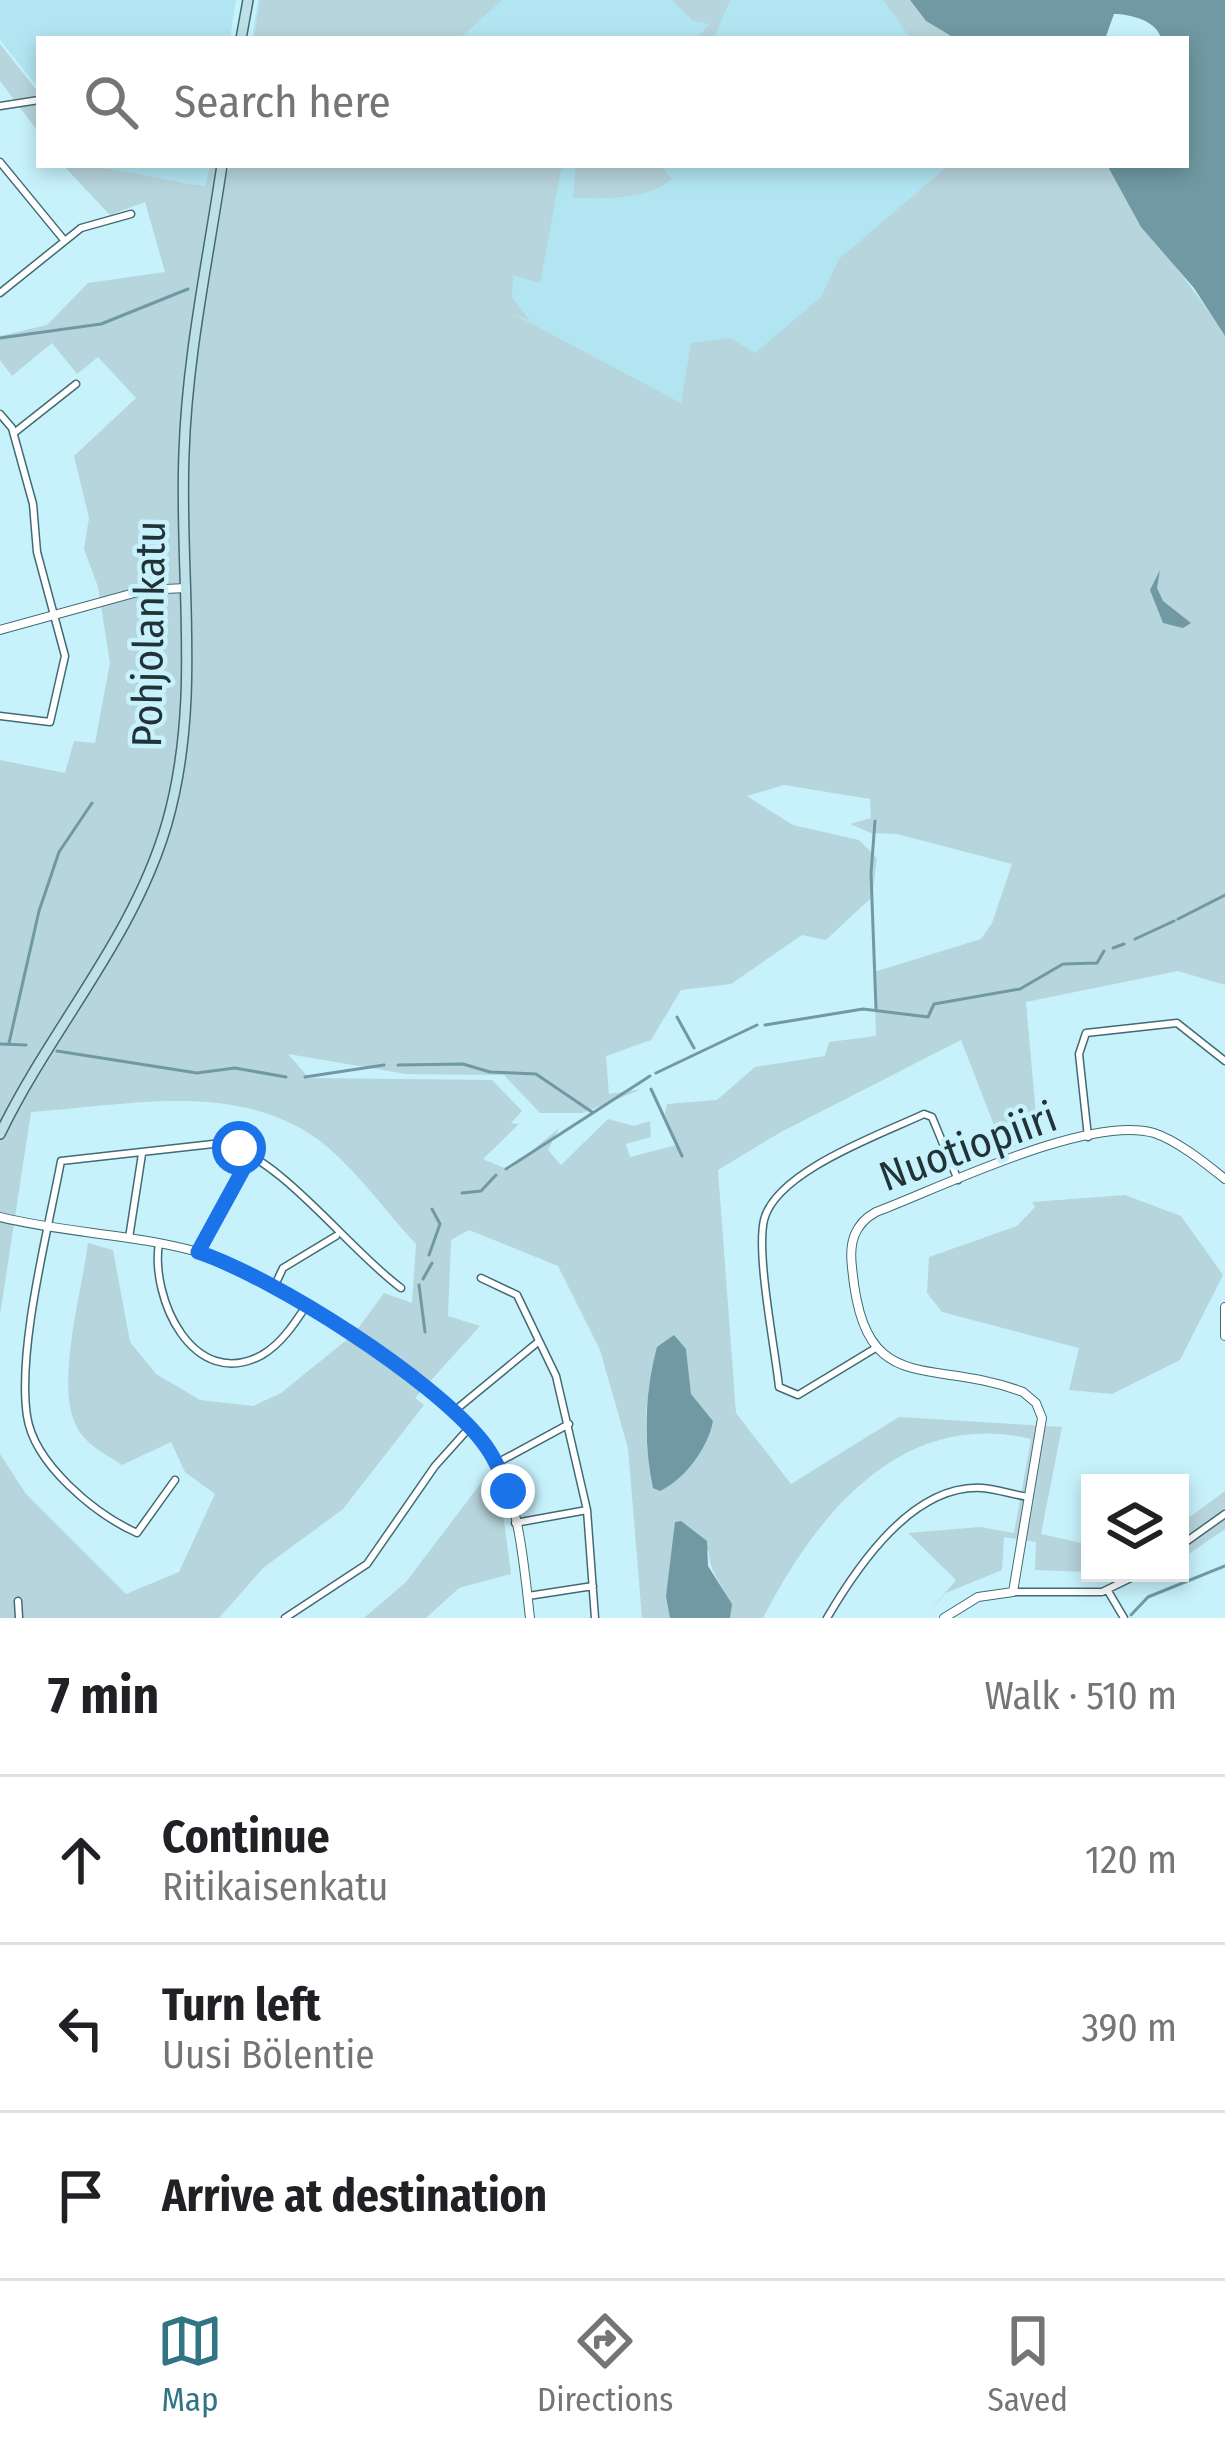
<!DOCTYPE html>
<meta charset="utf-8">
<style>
body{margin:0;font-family:"Fira Sans Condensed",sans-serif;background:#f2f2f2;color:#202124}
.controls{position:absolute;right:36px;bottom:36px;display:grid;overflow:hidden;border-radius:0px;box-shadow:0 6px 18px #0003}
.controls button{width:108px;height:108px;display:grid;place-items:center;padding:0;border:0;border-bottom:3px solid #e0e0e0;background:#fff;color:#202124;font:60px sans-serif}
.stop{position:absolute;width:36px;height:36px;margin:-27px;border:9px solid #1a73e8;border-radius:50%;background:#fff}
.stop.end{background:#1a73e8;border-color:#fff;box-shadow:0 3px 12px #0008}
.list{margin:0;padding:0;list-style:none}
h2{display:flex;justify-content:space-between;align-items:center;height:156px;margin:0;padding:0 48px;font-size:51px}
h2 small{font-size:39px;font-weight:400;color:#757577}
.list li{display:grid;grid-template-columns:78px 1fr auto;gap:36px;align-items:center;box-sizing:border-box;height:168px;padding:0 48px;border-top:3px solid #e0e0e0}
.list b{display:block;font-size:45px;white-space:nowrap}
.list p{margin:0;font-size:39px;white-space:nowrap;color:#757577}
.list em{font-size:39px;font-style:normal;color:#757577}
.icon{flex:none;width:66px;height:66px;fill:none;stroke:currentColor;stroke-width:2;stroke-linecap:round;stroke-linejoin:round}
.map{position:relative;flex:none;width:1225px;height:1618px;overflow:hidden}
.search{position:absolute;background:#fff;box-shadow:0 6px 18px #0003;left:36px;right:36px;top:36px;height:132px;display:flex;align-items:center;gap:30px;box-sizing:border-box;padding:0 42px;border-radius:0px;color:#757577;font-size:45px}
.sheet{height:660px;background:#fff}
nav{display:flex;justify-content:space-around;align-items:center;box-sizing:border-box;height:168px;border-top:3px solid #e0e0e0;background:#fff;font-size:33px;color:#757577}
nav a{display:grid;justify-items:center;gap:6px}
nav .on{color:#317584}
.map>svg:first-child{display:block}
.built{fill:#b2e5f2}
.green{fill:#b7d5dc;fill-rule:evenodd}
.water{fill:#7199a3}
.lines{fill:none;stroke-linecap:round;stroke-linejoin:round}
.stream{stroke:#7199a3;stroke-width:3}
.minor-casing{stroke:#436a73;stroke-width:9}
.tertiary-casing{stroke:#436a73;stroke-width:10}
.secondary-casing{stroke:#436a73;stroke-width:12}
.minor{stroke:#fff;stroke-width:6}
.tertiary{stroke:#fff;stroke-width:8}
.secondary{stroke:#bee1e8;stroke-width:9}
.route{stroke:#1a73e8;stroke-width:15}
.labels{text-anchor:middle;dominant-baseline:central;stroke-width:9;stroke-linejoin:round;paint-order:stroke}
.street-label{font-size:42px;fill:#223337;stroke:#c7f2fc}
</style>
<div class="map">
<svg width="1225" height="1618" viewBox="0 0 1225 1618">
<rect width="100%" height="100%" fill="#c7f2fc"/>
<!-- built -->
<path class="built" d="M 0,0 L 236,0 L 230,39 L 39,39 L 39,89 L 0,40 Z
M 258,0 L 883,0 L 940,39 L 252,39 Z
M 98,165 L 209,165 L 205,186 L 102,170 Z
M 236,165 L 981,165 L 699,413 Z"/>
<!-- green -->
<path class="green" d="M 260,0 L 502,0 L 459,39 L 254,39 Z
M 672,0 L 730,0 L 715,36 L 702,39 L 698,36 L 710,24 L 693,21 Z
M 883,0 L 910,0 L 926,21 L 956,39 L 911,39 Z
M 0,44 L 39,93 L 39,133 L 0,81 Z
M 63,165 C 108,165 158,180 205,186 L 210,165 L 218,165 L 218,179 L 233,165 L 562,165 L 540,283 L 513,275 L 512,297 L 530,321 L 512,313 L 681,403 L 691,343 L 730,338 L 755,353 L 821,297 L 839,259 L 949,165 L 1107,165 C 1142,229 1186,275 1225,336 L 1225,985 L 1178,971 L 1026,1002 L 1038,1138 L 1004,1151 L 961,1040 L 781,1132 L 718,1170 L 736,1413 L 791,1484 L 899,1417 L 1062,1427 L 1041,1534 L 1090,1545 L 1090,1572 L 1035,1570 L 1036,1542 L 1004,1537 L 1002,1570 L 946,1593 L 924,1618 L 956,1580 L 908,1533 L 980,1527 L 1014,1533 L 1031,1439 C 901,1408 816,1515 763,1618 L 730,1618 C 733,1590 708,1578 709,1551 L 671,1553 L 670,1618 L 642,1618 L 628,1448 L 600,1350 L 558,1266 L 469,1230 L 451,1240 L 448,1316 L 480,1326 L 415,1398 L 424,1405 L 343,1509 L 263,1568 L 219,1618 L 0,1618 L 0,1454 L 26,1494 L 126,1594 L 179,1572 L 215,1494 L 185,1472 L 171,1442 L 122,1465 C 104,1453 82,1443 74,1421 C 57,1378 82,1290 88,1243 L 113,1250 L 130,1342 L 156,1374 L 200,1400 L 253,1406 L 281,1393 L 354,1334 L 384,1293 L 412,1303 L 416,1244 C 384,1210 351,1162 313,1136 C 231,1081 124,1106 31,1112 L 0,1315 L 0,760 L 65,773 L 74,741 L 95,743 L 110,663 L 98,587 L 84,549 L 89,518 L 74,456 L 136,398 L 98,357 L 77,374 L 52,343 L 12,376 L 0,360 L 0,336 L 47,325 L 88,283 L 165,272 L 145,202 L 110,215 ZM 784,785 L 870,799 L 871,818 L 850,824 L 871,833 L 897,834 L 1012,864 L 992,923 L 981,939 L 874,972 L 876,1036 L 829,1042 L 825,1056 L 755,1067 L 717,1100 L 667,1104 L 665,1114 L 677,1145 L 630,1157 L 626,1144 L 651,1137 L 650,1121 L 634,1126 L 608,1119 L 561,1165 L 548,1150 L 559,1128 L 509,1170 L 483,1159 L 519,1124 L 511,1123 L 522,1111 L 492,1080 L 309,1078 L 288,1054 L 406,1074 L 504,1075 L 540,1113 L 583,1113 L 642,1089 L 609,1094 L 606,1056 L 651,1040 L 681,990 L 731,984 L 802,935 L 826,940 L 872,897 L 877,858 L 859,840 L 793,825 L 747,796 ZM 686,1349 L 691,1394 L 713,1421 L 697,1456 L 650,1472 C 644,1408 637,1396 686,1349 Z
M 576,165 L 660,165 L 672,179 C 646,201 606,198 573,198 Z
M 1125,1195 L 1181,1216 L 1223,1275 L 1180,1360 L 1112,1394 L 1069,1390 L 1079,1348 L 942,1312 L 927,1293 L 929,1257 L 1017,1226 L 1035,1207 L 1032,1202 Z
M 487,1475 L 503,1513 L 511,1574 L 459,1588 L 426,1618 L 364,1618 L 406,1582 Z
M 1225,1491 L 1225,1529 L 1180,1560 L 1180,1524 Z"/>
<!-- water -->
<path class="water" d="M 910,0 L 1225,0 L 1225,336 L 1194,288 L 1141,227 L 1107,165 L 1186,165 L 1186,39 L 1161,39 C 1158,21 1130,14 1114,14 L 1105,39 L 956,39 L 926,21 Z
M 1160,570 L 1157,588 L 1163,601 L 1191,623 L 1183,628 L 1163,623 L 1150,590 Z
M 674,1335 L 686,1349 L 691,1394 L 713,1421 C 708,1448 685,1479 660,1491 L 653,1488 C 643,1441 645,1392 657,1347 Z
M 681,1521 L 707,1541 L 708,1566 L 732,1604 L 730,1618 L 670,1618 L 666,1596 L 675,1522 Z"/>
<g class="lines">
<!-- stream -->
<path class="stream" d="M 0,338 L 101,324 L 188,289
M 875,821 L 871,873 L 876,1009
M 1178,919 L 1225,895
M 1135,939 L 1174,921
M 1113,948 L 1124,944
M 677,1017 L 694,1048
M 765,1025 L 863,1009 L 928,1017 L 934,1004 L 1020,989 L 1063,964 L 1097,963 L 1104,951
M 9,1043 L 39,911 L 59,852 L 92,803
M 0,1044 L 26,1045
M 57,1051 L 197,1073 L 235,1068 L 286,1077
M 398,1065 L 463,1064 L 490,1072 L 536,1074 L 592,1112
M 656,1073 L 757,1025
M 305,1077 L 384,1065
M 651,1089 L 682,1156
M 506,1169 L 650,1076
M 462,1193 L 481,1191 L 496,1175
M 429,1255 L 440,1224 L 432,1209
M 423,1279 L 432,1263
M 419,1285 L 425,1332
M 1131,1615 L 1148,1597 L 1225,1566"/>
<defs>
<path id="minor" d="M 0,106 L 39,100
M 0,162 L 64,240
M 0,293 L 81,228 L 131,214
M 0,414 L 12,428 L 33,504 L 37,552 L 65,656 L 50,722 L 0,716
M 14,433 L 76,384
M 1088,1137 L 1079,1054 L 1086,1033 L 1177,1023 L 1225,1061
M 129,1238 L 142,1154
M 159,1243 C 150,1298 193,1392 262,1355 C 281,1344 295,1323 306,1306
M 198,1253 L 251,1156
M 481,1278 L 517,1295 L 556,1376 L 587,1510 L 595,1618
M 275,1285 L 283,1268 L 336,1236
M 874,1349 L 798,1395 L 779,1387 C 775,1348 756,1255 764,1220 C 776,1171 882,1134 924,1114 L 932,1117 L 958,1180
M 453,1412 L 538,1342
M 497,1463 L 569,1424
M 175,1480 L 137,1533 C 95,1514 34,1464 27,1416 C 17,1349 48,1231 61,1161 L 222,1143 C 283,1159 347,1248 401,1288
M 515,1523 L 587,1510
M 1180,1546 L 1225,1514
M 1108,1591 L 1124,1618
M 1013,1592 L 1102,1592 L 1141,1573
M 528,1596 L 593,1586
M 18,1601 L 19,1618
M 285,1618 L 367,1564 L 435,1466 L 470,1427
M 827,1618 C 857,1567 912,1484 982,1488 C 997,1489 1014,1495 1029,1497"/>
<path id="tertiary" d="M 0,630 L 145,590 L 186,588
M 0,1217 C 65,1233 133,1234 198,1252 C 274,1275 454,1391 494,1459 C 520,1504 524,1567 530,1618
M 1225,1307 L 1225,1336
M 944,1618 L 978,1597 L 1013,1592 L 1042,1418 L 1036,1403 L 1023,1392 C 928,1356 864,1401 852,1267 C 849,1243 854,1224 876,1212 C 940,1188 1089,1114 1154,1133 C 1178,1141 1205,1163 1225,1179"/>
<path id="secondary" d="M 241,39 L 248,0
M 0,1134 C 51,1028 134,938 167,823 C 202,701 179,578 184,453 C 187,357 208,260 222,165"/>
</defs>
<!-- minor casing -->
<use href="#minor" class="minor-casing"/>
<!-- tertiary casing -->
<use href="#tertiary" class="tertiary-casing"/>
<!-- secondary casing -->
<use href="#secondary" class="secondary-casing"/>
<!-- minor -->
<use href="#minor" class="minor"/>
<!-- tertiary -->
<use href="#tertiary" class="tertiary"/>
<!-- secondary -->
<use href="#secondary" class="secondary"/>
</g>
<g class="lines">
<!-- route -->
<path class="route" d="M 239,1148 L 251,1155 L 198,1252 C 275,1278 432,1378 482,1441 C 494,1456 501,1473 508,1491"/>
</g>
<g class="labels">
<!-- street labels -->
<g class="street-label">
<text transform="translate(149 634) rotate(-89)">Pohjolankatu</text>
<text transform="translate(968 1147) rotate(-20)">Nuotiopiiri</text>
</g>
</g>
</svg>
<div class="controls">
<button><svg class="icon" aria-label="layers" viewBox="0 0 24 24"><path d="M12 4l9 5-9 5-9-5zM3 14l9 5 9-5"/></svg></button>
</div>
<div class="stop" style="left:239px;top:1148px"></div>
<div class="stop end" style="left:508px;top:1491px"></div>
<div class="search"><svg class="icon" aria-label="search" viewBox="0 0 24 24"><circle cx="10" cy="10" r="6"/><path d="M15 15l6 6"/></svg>Search here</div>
</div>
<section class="sheet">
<h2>7 min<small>Walk · 510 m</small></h2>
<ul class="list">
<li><svg class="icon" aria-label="ahead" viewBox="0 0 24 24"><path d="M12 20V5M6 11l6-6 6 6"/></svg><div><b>Continue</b><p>Ritikaisenkatu</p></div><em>120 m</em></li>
<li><svg class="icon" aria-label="left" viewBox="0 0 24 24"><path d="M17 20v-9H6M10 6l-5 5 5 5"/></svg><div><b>Turn left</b><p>Uusi Bölentie</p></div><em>390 m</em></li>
<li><svg class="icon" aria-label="arrive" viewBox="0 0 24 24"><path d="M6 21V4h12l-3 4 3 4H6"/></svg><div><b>Arrive at destination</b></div></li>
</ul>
</section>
<nav>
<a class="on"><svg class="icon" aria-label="map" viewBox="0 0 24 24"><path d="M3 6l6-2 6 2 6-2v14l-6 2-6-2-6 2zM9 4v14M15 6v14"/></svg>Map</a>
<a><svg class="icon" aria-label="directions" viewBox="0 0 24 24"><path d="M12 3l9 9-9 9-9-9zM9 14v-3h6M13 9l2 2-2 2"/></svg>Directions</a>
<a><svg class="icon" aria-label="saved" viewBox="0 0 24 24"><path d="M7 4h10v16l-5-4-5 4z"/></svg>Saved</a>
</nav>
